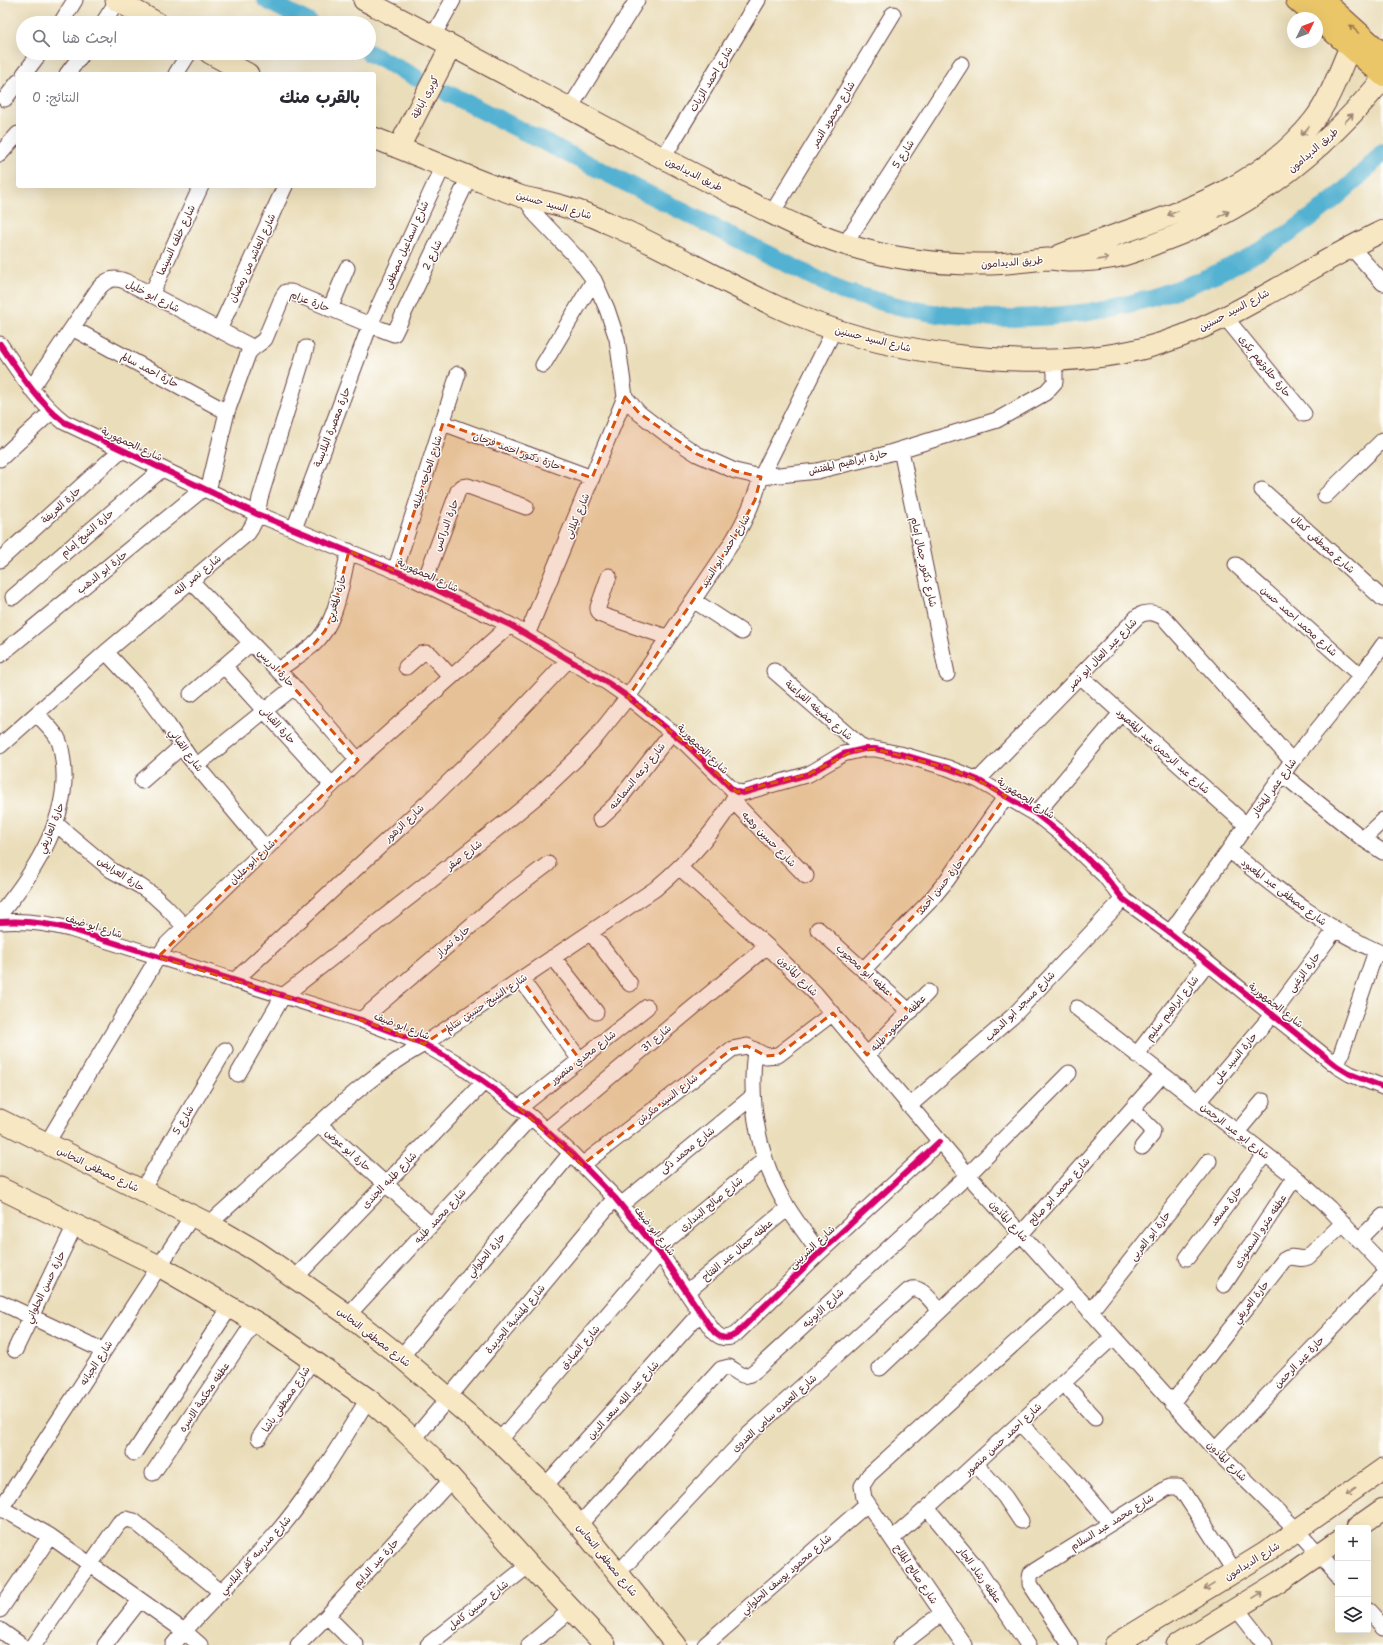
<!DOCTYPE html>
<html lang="ar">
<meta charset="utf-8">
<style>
body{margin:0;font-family:"Shantell Sans","Playpen Sans Arabic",sans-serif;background:#f2f2f3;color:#2b2b33;direction:rtl}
.controls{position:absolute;right:12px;bottom:12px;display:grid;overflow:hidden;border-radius:4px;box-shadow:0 4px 16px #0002}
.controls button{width:36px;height:36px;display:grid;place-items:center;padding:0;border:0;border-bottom:1px solid #e1e1e2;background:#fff;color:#2b2b33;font:20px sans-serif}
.compass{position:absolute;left:1287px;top:12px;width:36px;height:36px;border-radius:50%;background:#fff;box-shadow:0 4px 16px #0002;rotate:47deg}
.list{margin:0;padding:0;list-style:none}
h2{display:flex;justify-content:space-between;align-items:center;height:52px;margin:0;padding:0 16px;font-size:17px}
h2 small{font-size:13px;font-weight:400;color:#7c7c81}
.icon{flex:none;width:22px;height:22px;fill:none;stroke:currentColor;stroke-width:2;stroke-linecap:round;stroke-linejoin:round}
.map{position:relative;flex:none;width:1383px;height:1645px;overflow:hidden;direction:ltr}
.search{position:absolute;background:#fff;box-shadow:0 4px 16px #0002;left:16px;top:16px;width:360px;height:44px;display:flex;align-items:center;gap:10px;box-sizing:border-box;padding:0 14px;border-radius:22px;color:#7c7c81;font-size:15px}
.panel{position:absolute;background:#fff;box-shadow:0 4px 16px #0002;left:16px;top:72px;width:360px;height:116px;border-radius:4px;direction:rtl}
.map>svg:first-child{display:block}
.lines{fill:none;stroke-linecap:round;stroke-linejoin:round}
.canal{stroke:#52b1d1;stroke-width:18}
.street-casing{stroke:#623c40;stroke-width:17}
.secondary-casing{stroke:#623c40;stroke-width:23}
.primary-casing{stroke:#623c40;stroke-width:24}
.street{stroke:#fff;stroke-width:15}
.secondary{stroke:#f7e8c3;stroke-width:21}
.primary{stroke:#eac669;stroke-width:22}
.cycleway-casing{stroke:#fdfcf7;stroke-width:8}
.cycleway{stroke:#d6006c;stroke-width:6}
.oneway{stroke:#9a724a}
.oneway2{stroke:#a08477}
.marked{fill:#d8530f;fill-opacity:0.2;stroke:#d8530f;stroke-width:3;stroke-dasharray:8 5;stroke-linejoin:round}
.labels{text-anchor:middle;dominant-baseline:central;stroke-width:3;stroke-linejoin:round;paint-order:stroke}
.street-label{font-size:10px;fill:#4a1f2b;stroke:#fdfcf7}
</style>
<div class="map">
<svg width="1383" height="1645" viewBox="0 0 1383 1645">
<rect width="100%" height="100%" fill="#fdfcf7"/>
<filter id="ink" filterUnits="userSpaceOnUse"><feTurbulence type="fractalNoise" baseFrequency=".025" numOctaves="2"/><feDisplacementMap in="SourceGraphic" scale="8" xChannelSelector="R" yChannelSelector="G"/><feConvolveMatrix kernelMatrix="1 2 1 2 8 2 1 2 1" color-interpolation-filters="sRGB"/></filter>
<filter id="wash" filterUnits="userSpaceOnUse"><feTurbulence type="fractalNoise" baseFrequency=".012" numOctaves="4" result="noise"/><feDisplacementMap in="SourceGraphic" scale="16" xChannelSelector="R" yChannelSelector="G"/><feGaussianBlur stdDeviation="0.9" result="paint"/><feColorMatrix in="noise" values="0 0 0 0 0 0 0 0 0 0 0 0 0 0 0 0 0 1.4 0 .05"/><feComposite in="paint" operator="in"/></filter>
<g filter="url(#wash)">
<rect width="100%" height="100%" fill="#eaddb9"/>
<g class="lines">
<!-- canal -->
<path class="canal" d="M 266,0 L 310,23
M 369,53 L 415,77
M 447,93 L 841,291 C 882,302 923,314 965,317 C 1006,319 1048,318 1089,312 C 1201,294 1307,236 1383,152"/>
</g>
</g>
<g filter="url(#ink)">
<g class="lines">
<defs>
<path id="street" d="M 61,23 L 75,0
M 103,23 L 117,1
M 433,36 L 453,0
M 24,74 L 40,53
M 67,74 L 83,53
M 176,74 L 189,53
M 5,99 L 18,82
M 570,108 L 637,0
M 0,154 L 18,134
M 663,158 L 758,0
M 525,198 L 536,215 L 579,260 L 594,280 L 607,309 L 617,339 L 625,397 L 527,635
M 772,213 L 893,14
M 845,244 L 961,64
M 1351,247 L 1383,283
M 151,295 L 201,186
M 330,309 L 347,268
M 1225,317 L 1304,414
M 72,328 L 227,412
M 219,330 L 285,186
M 0,344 C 19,372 37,401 64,422 L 257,514 L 408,576 L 510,625 L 608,683 L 628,697 L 686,744 L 732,789 L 737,792 L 743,793 L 809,774 L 843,754 L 864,749 L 875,749 L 900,754 L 948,768 L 978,780 L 1036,814 L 1060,833 L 1104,875 L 1123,899 L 1170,933 L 1337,1066 L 1350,1074 L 1383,1087
M 543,365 L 594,280
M 31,389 L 99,288 C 108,278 115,277 127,282 L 252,347
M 625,397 L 639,413 L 665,433 L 697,454 L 735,471 L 761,477 L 817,471 L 883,455 L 997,420 L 1045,393 L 1055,382 L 1055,373 L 1052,359
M 443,423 L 592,478
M 901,450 L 947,674
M 0,459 L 51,412
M 1262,490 L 1383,599
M 208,491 L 227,412 L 248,354 C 252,347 259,345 265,339 L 283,296 L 286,292 L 291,292 L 370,325 L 394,334 L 469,177
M 1325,496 L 1383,440
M 294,529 L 370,325 L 443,166
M 0,560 L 121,450
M 1236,565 L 1361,676
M 395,571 L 458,374
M 609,576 L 598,607 L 598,610 L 601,615 L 667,637
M 190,580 L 294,687 L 358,760
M 424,583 L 458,491 L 462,487 L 468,486 L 526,507
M 13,597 L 162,469
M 693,600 L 742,632
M 106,652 L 144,693 L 168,725 L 189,757 L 266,849
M 0,655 L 203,489
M 224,666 L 332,785
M 406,667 L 421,654 L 426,653 L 431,655 L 451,677
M 278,670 C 289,662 302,654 313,645 C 338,623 341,582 349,551
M 774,671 L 864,749
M 1080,676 L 1246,825
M 191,694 L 251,643
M 0,746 L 106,652 L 248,533 C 256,522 258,511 260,498 L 306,348
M 197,765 L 294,687
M 1282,774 L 1363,839 L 1383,852
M 978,780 L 1138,616 C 1147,611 1154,612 1163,617 L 1292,761
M 142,781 L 182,746
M 733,801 L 806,876
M 1036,814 L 1121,713
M 600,819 L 615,805 L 672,732
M 55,823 L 111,870 L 140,886 L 153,895 L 165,906 L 185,927
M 1363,839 L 1383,820
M 1229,850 C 1277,889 1325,929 1383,954
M 680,868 L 767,946 L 815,993 L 968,1175 L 1215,1450 L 1298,1531 L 1338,1576
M 0,914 C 34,873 71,816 63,761 C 62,753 61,743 57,737 C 52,729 43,721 37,714
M 0,922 C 24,920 47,923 70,929 L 361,1020 L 424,1044 L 455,1062 L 484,1082 L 531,1117 L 571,1153 L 615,1198 L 660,1253 L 711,1328 C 718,1338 726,1341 736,1334 L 819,1253 L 939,1142
M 818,929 L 910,1012
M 591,933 L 630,984
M 1170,933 L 1292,761 L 1361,676 L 1383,645
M 553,957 L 596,1012
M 863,970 L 929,902 L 947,880 L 1006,796
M 521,979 L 580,1060
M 234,981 L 428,802 L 501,731 L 569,659
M 1077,1008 L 1295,1177 L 1329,1208 L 1383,1265
M 361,1020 L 508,894 L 548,864
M 755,1050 C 748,1104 759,1162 788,1208 C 798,1224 809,1238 819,1253
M 1137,1054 L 1207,963
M 867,1055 L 928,992
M 1337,1066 L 1376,951
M 238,1074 L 283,996 L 512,817 L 535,798 L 577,758 L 597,736 L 628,697 L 731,544 C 745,521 754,502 761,477 L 834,330
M 1198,1102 L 1272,1015 L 1335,930
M 909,1106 L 1013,1016 L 1123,899
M 519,1108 L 647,1007
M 1132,1109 L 1153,1130 L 1152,1135 L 1142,1147
M 319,1124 L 431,1225
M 546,1130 L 767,946
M 1237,1132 L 1263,1101
M 47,1143 L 158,957 L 167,944 L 358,760 L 510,625
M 582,1165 L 732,1049 L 747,1046 L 766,1056 L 778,1055 L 833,1013
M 142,1190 L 225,1050
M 621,1205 L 753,1096
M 209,1224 C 242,1194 275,1164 309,1133 C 345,1100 381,1068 424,1044 L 655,889 C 687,862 718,830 737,792
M 1359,1240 L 1383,1216
M 657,1249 L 765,1159
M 1187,1258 L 1265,1154
M 295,1278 L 484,1082
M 1224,1285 L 1295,1177
M 687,1292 L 788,1208
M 0,1302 L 104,1351
M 1090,1312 L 1209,1161
M 348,1315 L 531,1117
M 15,1350 L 75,1225
M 401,1357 L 571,1153
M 880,1368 L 1021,1234 L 1162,1075
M 1063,1383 L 1095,1418
M 1172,1403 L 1284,1260 C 1294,1253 1298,1262 1308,1257 L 1343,1223
M 1020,1423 L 1069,1475 L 1110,1523
M 259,1438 L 313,1359
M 414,1439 L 615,1198
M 499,1441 L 660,1253
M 1215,1450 L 1383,1275
M 134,1453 L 230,1307
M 976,1464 L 1005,1497 L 1021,1521
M 153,1473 L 255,1321
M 545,1486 L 700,1313
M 1,1508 L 50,1536 L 184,1631 L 200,1645
M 927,1508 L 976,1567 L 1028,1645
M 0,1510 L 192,1216
M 579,1525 L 721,1369 L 729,1367 C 740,1373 743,1381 756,1370 L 968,1175 L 1069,1073
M 892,1539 L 927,1508 L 1113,1337
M 618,1573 L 748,1435 L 908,1291 C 920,1282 932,1303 940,1311
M 1236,1608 L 1265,1645
M 0,1610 L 50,1536
M 1368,1611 L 1383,1628
M 327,1616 L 356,1645
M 0,1630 L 21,1645
M 34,1645 L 119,1523 L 126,1519 L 134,1521 L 221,1592
M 105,1645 L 140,1600
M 173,1645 C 201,1609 236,1579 266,1545 C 306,1501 337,1450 368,1399
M 298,1645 L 327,1616 L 452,1479
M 428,1645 L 529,1565
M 529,1645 L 572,1609
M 705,1645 L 867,1504
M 901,1645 L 942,1613
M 964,1645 L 864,1498 L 862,1486 L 869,1475 L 1072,1291
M 1070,1645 L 1030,1584 L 1030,1578 L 1031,1573 L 1169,1487 L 1179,1487 L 1183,1492 L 1235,1572"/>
<path id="secondary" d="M 116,0 L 157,23
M 364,0 C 452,46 540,92 627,139 C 664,159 702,178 739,197 C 773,214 807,232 844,244 C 890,259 942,265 991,264 C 1010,264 1029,260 1048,259 C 1055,259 1063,261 1070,261 C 1085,261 1101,260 1116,257 C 1133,253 1149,246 1165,240 C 1253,208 1324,150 1383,79
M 210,53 L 248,74
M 374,138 C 423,157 471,179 520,196 C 529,199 538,200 547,202 C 568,207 589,214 608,223 C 673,251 733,289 798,316 C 895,356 1043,374 1145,348 C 1230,326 1303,268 1383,231
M 399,147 L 451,46
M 1058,256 C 1147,221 1252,200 1314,120 C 1330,99 1339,72 1350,47
M 0,1120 L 209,1224 L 256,1251 L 348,1315 L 401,1357 L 499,1441 L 545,1486 L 579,1525 L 676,1645
M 0,1188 L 159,1266 L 266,1328 L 368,1399 L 399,1426 L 434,1459 L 529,1565 L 605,1645
M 1356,1528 L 1383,1509
M 1115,1645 L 1265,1553 L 1383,1469
M 1177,1645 L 1279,1582 L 1338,1541"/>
<path id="primary" d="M 1297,0 L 1383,75
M 1322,0 L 1383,55"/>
</defs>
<!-- street casing -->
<use href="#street" class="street-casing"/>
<!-- secondary casing -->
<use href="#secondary" class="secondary-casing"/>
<!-- primary casing -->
<use href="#primary" class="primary-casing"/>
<!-- street -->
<use href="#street" class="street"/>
<!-- secondary -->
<use href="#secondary" class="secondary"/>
<!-- primary -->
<use href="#primary" class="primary"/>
<defs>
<path id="cycleway" d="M 0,344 C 19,372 37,401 64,422 L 257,514 L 408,576 L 510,625 L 608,683 L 628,697 L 686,744 L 732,789 L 737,792 L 743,793 L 809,774 L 843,754 L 864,749 L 875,749 L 900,754 L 948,768 L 978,780 L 1036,814 L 1060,833 L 1104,875 L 1123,899 L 1170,933 L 1337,1066 L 1350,1074 L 1383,1087
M 0,922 C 24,920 47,923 70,929 L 361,1020 L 424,1044 L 455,1062 L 484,1082 L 531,1117 L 571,1153 L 615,1198 L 660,1253 L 711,1328 C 718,1338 726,1341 736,1334 L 819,1253 L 939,1142"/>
</defs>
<!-- cycleway casing -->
<use href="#cycleway" class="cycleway-casing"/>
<!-- cycleway -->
<use href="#cycleway" class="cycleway"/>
</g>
<!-- one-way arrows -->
<defs><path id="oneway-shaft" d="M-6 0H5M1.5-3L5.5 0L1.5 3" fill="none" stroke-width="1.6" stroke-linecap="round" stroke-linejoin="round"/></defs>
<use class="oneway" href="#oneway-shaft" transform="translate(1354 29) rotate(-138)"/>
<g class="oneway2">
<use href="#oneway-shaft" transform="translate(1349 118) rotate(-46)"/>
<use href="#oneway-shaft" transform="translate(1305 131) rotate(130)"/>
<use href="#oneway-shaft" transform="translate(1173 213) rotate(158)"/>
<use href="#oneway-shaft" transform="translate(1224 214) rotate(-28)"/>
<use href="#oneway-shaft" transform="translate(1103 259) rotate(-8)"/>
<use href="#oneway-shaft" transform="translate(1351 1492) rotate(144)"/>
<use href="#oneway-shaft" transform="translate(1209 1587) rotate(148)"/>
<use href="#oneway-shaft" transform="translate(1258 1595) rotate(-32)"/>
</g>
</g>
<!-- marked area -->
<path class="marked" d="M 625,397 L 639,413 L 697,454 L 735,471 L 761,477 L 755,500 L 731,544 L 628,697 L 686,744 L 737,792 L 809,774 L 853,751 L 875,749 L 948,768 L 978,780 L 1006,796 L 947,880 L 863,970 L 910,1012 L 867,1055 L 833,1013 L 778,1055 L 766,1056 L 747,1046 L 732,1049 L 582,1165 L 519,1108 L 580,1060 L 521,979 L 424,1044 L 361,1020 L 158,957 L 358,760 L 278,670 L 314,644 L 325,631 L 332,616 L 349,551 L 395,571 L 443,423 L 592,478 Z"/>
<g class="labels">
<!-- street labels -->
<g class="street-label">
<text transform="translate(711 79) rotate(-59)">شارع احمد الزيات</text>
<text transform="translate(425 97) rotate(-63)">كوبرى أباظة</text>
<text transform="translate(833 114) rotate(-59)">شارع محمود النمر</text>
<text transform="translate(1313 150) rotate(-41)">طريق الديدامون</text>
<text transform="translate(903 154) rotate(-57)">شارع 5</text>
<text transform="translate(694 174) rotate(27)">طريق الديدامون</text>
<text transform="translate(554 205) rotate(16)">شارع السيد حسنين</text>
<text transform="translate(176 240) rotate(-65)">شارع خلف السينما</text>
<text transform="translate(406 245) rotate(-66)">شارع اسماعيل مصطفى</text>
<text transform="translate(432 255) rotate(-64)">شارع 2</text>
<text transform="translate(252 258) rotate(-65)">شارع العاشر من رمضان</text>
<text transform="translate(1012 262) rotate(-4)">طريق الديدامون</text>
<text transform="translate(153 296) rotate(27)">شارع ابو خليل</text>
<text transform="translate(310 301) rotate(21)">حارة عزام</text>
<text transform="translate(1234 310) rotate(-28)">شارع السيد حسنين</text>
<text transform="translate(873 339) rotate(14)">شارع السيد حسنين</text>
<text transform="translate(1265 366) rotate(51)">حارة حلاوتهم بكرى</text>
<text transform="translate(150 370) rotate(28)">حارة احمد سالم</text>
<text transform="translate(332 427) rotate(-69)">حارة معصرة البلابسة</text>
<text transform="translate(132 444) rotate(25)">شارع الجمهورية</text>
<text transform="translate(517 451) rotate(20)">حارة دكتور احمد فرحان</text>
<text transform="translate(848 462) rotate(-13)">حارة ابراهيم المفتش</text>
<text transform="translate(427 472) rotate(-72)">شارع الحاجه جليله</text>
<text transform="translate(61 505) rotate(-42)">حارة العريفة</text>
<text transform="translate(577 516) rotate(-67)">شارع كيلانى</text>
<text transform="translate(446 525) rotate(-70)">حارة الدراكس</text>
<text transform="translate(87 533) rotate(-41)">حارة الشيخ إمام</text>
<text transform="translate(1323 544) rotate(42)">شارع مصطفى كمال</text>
<text transform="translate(725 551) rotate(-58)">شارع احمد ابو السيد</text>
<text transform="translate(924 562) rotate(78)">شارع دكتور جمال إمام</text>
<text transform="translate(102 572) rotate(-39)">حارة ابو الدهب</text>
<text transform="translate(197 575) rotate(-39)">شارع نصر الله</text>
<text transform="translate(428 575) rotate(25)">شارع الجمهورية</text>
<text transform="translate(336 598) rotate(-73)">حارة المغربي</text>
<text transform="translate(1299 621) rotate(42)">شارع محمد احمد حسن</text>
<text transform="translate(1102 654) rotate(-46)">شارع عبد العال ابو نصر</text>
<text transform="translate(276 668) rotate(46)">حارة ادريس</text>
<text transform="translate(819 710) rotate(41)">شارع مضيفه الفراعنة</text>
<text transform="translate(278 725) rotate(48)">حارة القبانى</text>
<text transform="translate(703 749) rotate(44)">شارع الجمهورية</text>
<text transform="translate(186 750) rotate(54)">شارع القباني</text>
<text transform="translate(1163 751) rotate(42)">شارع عبد الرحمن عبد المقصود</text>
<text transform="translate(637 776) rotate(-51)">شارع ترعه السماعنه</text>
<text transform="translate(1274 787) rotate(-54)">شارع عمر المختار</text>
<text transform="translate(1026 798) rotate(33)">شارع الجمهورية</text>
<text transform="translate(404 823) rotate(-43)">شارع الزهور</text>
<text transform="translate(51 828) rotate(-68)">حارة العاريفي</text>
<text transform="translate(769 839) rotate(46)">شارع حسين وهبه</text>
<text transform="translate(464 855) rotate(-38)">شارع صقر</text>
<text transform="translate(252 862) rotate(-44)">شارع ابو عليان</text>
<text transform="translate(121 874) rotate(33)">حارة العرايض</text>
<text transform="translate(940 887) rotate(-51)">حارة حسن احمد</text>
<text transform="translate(1284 892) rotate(37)">شارع مصطفى عبد المعبود</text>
<text transform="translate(94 926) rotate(17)">شارع ابو ضيف</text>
<text transform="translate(453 941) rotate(-41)">حارة تمراز</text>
<text transform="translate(864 970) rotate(42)">عطفه ابو محجوب</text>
<text transform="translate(1304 972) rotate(-53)">حارة الزغبى</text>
<text transform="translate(798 976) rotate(45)">شارع المأذون</text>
<text transform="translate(486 1003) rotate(-34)">شارع الشيخ حسين سالم</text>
<text transform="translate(1276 1005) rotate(38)">شارع الجمهورية</text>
<text transform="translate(1020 1006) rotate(-45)">شارع مسجد ابو الدهب</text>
<text transform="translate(1172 1008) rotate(-52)">شارع ابراهيم سليم</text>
<text transform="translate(898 1023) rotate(-46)">عطفه محمود طلبه</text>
<text transform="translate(402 1026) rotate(21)">شارع ابو ضيف</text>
<text transform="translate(656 1038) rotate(-40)">شارع 31</text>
<text transform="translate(583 1057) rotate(-38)">شارع مجدي منصور</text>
<text transform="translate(1235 1058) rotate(-50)">حارة السيد على</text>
<text transform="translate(667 1099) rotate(-38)">شارع السيد مكرش</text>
<text transform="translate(183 1120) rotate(-59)">شارع 5</text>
<text transform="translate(1235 1131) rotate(38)">شارع ابو عبد الرحمن</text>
<text transform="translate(348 1150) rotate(42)">حارة ابو عوض</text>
<text transform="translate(687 1150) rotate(-39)">شارع محمد ذكى</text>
<text transform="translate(98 1169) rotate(26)">شارع مصطفى النحاس</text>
<text transform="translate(389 1180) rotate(-46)">شارع طلبه الجندى</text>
<text transform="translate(1059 1191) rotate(-48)">شارع محمد ابو صالح</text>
<text transform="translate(711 1204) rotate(-40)">شارع صالح البندارى</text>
<text transform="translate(1226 1206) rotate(-53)">حارة مسعد</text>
<text transform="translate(440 1216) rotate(-47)">شارع محمد طلبه</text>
<text transform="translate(1009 1221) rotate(48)">شارع المأذون</text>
<text transform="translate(655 1231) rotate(52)">شارع ابو ضيف</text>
<text transform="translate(1260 1231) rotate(-56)">عطفه مترو السمنودى</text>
<text transform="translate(1150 1236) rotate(-52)">حارة ابو العربى</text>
<text transform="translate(812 1247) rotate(-43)">شارع الشربينى</text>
<text transform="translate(737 1250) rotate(-40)">عطفه جمال عبد الفتاح</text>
<text transform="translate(486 1255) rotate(-50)">حارة الحلواني</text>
<text transform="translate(45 1287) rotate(-64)">حارة حسن الحلواني</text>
<text transform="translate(1251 1302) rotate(-52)">حارة العريفي</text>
<text transform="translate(823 1308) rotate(-43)">شارع الابونيه</text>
<text transform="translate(515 1319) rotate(-50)">شارع المنشية الجديدة</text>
<text transform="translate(374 1337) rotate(38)">شارع مصطفى النحاس</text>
<text transform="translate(580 1347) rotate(-49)">شارع الصادق</text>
<text transform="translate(1299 1362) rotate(-46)">حارة عبد الرحمن</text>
<text transform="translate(96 1363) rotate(-57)">شارع الجبانه</text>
<text transform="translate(204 1397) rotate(-56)">عطفه محكمة الاسره</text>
<text transform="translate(286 1399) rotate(-56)">شارع مصطفى باشا</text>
<text transform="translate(623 1400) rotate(-48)">شارع عبد الله سعد الدين</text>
<text transform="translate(774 1413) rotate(-42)">شارع العمده سامى العدوى</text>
<text transform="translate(1003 1439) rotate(-43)">شارع احمد حسن منصور</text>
<text transform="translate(1227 1461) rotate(45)">شارع المأذون</text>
<text transform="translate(1112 1522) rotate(-32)">شارع محمد عبد السلام</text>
<text transform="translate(255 1555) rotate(-48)">شارع مدرسه كفر البلاسي</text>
<text transform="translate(607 1560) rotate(51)">شارع مصطفى النحاس</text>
<text transform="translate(1252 1561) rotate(-32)">شارع الديدامون</text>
<text transform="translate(376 1563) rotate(-48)">حارة عبد الدايم</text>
<text transform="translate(786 1574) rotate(-41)">شارع محمود يوسف الحلواني</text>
<text transform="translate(916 1574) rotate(56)">شارع صالح الملاح</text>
<text transform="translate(980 1575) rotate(54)">عطفه رشاد الجار</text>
<text transform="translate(478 1605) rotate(-38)">شارع حسين كامل</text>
</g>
</g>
</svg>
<div class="controls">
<button>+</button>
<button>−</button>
<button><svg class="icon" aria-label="layers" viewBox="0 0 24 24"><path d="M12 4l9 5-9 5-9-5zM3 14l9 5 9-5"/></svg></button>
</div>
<svg class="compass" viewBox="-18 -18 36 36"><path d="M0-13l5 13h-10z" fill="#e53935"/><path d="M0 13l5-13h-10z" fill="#7c7c81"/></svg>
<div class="search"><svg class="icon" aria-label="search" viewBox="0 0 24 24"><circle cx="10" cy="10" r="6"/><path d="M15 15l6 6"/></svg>ابحث هنا</div>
<section class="panel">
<h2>بالقرب منك<small>النتائج: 0</small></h2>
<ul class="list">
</ul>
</section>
</div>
